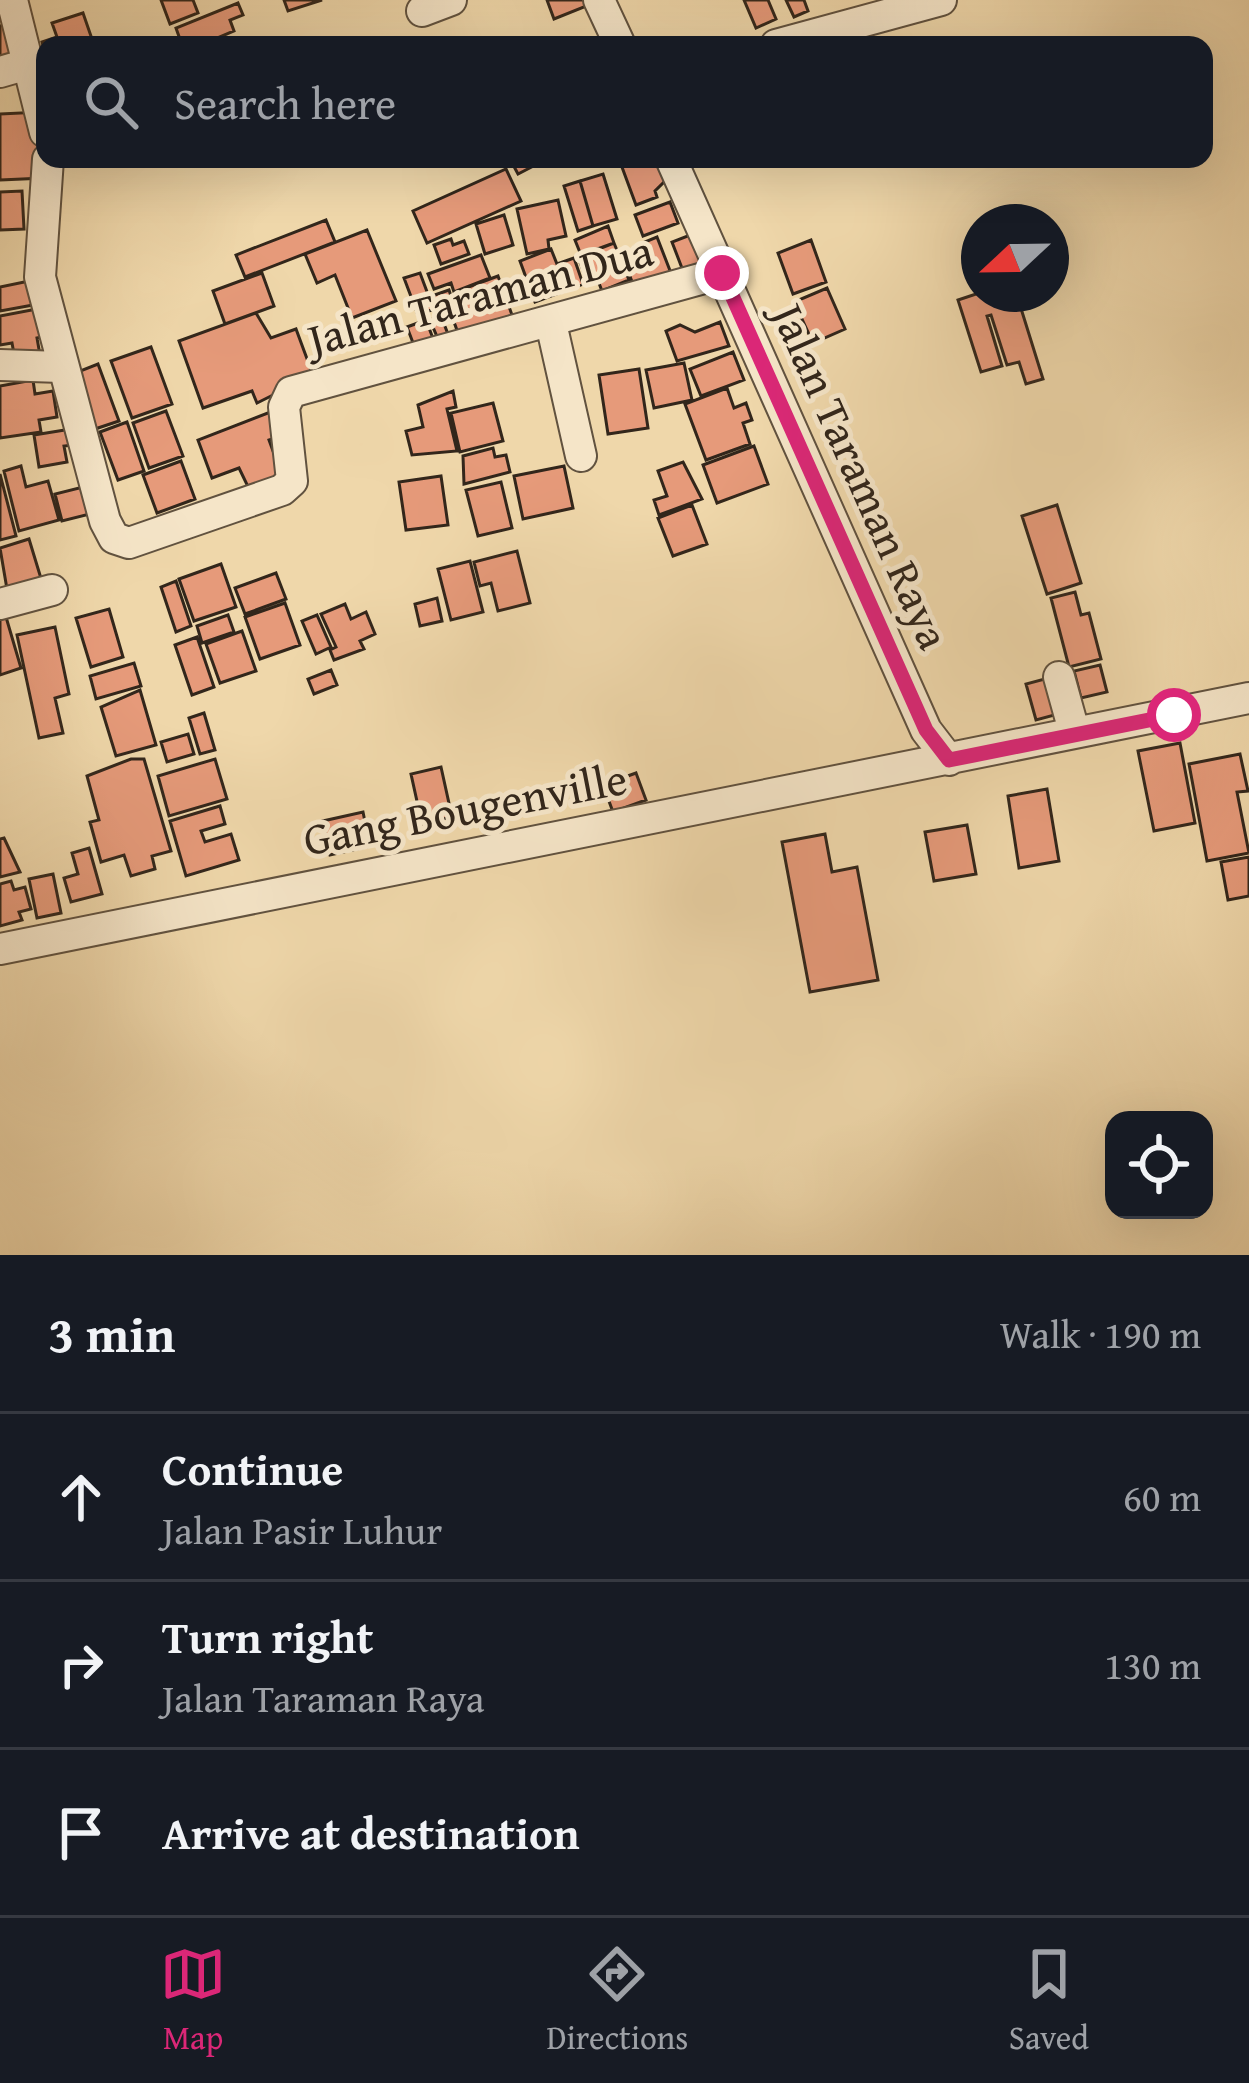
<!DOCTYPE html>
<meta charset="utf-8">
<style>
body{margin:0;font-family:"Gentium Book Plus",serif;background:#20242c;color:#f1f3f6}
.controls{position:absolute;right:36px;bottom:36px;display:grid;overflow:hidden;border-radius:24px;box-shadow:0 12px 48px #0002}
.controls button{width:108px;height:108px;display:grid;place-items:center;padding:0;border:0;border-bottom:3px solid #363941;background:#171b24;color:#f1f3f6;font:60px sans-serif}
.compass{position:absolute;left:961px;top:204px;width:108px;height:108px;border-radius:50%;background:#171b24;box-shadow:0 12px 48px #0002;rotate:248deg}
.stop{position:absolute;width:36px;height:36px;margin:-27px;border:9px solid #db2777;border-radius:50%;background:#fff}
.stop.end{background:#db2777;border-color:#fff;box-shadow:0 3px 12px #0008}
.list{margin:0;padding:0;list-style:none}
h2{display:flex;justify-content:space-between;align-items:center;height:156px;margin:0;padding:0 48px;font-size:51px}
h2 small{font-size:39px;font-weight:400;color:#9ea1a6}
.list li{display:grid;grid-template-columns:78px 1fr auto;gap:36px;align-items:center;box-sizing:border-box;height:168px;padding:0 48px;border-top:3px solid #363941}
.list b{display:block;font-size:45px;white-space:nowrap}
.list p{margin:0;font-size:39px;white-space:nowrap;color:#9ea1a6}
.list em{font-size:39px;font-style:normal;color:#9ea1a6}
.icon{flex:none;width:66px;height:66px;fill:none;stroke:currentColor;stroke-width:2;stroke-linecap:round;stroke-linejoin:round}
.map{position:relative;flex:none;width:1249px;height:1255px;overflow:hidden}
.search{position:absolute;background:#171b24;box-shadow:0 12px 48px #0002;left:36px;right:36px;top:36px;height:132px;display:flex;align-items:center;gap:30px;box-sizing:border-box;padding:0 42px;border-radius:24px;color:#9ea1a6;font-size:45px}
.sheet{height:660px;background:#171b24}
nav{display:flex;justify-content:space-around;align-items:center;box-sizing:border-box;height:168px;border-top:3px solid #363941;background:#171b24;font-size:33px;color:#9ea1a6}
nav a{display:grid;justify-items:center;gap:6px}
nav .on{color:#db2777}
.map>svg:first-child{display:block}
.building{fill:#e69a7a;stroke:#32261b;stroke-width:3}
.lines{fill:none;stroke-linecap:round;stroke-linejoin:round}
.minor-casing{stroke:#61523f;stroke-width:34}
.minor{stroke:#f5e5c8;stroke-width:30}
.route{stroke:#db2777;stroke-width:15}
.labels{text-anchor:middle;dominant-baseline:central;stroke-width:10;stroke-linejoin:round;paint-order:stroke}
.street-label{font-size:45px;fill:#32261b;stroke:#f5e5c8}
</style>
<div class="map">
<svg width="1249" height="1255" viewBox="0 0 1249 1255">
<rect width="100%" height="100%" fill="#efd7aa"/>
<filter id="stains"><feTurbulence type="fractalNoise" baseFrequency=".00167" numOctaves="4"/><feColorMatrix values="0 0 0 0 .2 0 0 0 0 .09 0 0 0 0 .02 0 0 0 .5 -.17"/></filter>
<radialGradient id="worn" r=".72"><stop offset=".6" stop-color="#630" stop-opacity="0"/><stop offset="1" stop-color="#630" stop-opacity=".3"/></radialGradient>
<!-- building -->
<path class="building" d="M 161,0 L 193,0 L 198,13 L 170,24 Z
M 284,0 L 322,0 L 288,11 Z
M 547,0 L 587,0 L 589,5 L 554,19 Z
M 744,0 L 768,0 L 776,19 L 756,28 Z
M 786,0 L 804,0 L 808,11 L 794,17 Z
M 238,3 L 243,15 L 230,20 L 234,31 L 201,45 L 182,45 L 176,28 Z
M 83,13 L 92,39 L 86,45 L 45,45 L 45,53 L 42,42 L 57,37 L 52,23 Z
M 16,21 L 29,60 L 0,69 L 0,26 Z
M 41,112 L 44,178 L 0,180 L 0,114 Z
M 510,159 L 547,159 L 518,174 Z
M 619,159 L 660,159 L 667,179 L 655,191 L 657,197 L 636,205 Z
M 506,169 L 521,201 L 427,243 L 413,211 Z
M 603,174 L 617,219 L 593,226 L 580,181 Z
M 580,181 L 593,226 L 578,231 L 564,186 Z
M 22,191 L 24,229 L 0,230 L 0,192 Z
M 558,200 L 566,236 L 548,240 L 549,249 L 527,254 L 517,209 Z
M 670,202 L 678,223 L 643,236 L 635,215 Z
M 504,215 L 513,245 L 485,254 L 476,224 Z
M 326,220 L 335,242 L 245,277 L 236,255 Z
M 608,226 L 614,243 L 581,255 L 575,240 Z
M 367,230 L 396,301 L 352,318 L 335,275 L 317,283 L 305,254 Z
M 698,232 L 711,267 L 685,276 L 672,242 Z
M 657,237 L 674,281 L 637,295 L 625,263 L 639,257 L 635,246 Z
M 451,239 L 453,245 L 464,241 L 469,254 L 441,264 L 434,245 Z
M 811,240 L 826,282 L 793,294 L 778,253 Z
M 614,243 L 629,280 L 602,291 L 597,278 L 587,281 L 578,257 Z
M 551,249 L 557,264 L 574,258 L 583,284 L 535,302 L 520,261 Z
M 481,255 L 490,278 L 454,292 L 451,283 L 434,289 L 428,274 Z
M 262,273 L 274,306 L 225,324 L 213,291 Z
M 420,273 L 429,297 L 449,290 L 453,302 L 418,315 L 404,278 Z
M 498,276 L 512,315 L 474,329 L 461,341 L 450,311 L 460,307 L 455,292 Z
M 29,281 L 33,305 L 0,311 L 0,287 Z
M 827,288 L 845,329 L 813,343 L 794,302 Z
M 979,293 L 1012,294 L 1019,302 L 1043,379 L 1026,384 L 1019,362 L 1007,365 L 991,315 L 987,316 L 1002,366 L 981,372 L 958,300 Z
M 42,308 L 47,336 L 37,338 L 41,361 L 16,365 L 12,343 L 0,345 L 0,316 Z
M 256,313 L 271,338 L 296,329 L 313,375 L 257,403 L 252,391 L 203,408 L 179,341 Z
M 441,316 L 451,342 L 441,346 L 430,320 Z
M 426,320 L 437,349 L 418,356 L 407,327 Z
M 720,322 L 729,346 L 677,361 L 666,331 L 680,325 L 695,332 Z
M 151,347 L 172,404 L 132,418 L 111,361 Z
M 733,352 L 744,380 L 701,396 L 690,369 Z
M 684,363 L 692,400 L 654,408 L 646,370 Z
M 98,364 L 119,421 L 95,429 L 75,373 Z
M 639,369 L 648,428 L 608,434 L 599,375 Z
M 33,380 L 35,394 L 53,391 L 57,417 L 39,420 L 41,432 L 0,438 L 0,386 Z
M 727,388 L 734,408 L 746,403 L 752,420 L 743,423 L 750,444 L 706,460 L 685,404 Z
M 453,391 L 456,407 L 447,409 L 457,451 L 412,455 L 406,431 L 423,427 L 418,405 Z
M 493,403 L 503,441 L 460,452 L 451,413 Z
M 166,411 L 183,456 L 149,468 L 133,423 Z
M 273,411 L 282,436 L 269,440 L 281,473 L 276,475 L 279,483 L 251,493 L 239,468 L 212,478 L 198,440 Z
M 127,422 L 144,471 L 118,480 L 100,432 Z
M 71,429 L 74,445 L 64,446 L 67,462 L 39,467 L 34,435 Z
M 754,446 L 768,484 L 717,503 L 703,465 Z
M 493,448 L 495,457 L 506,455 L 510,472 L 464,484 L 463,456 Z
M 181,461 L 195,499 L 157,513 L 143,475 Z
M 683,462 L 702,499 L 659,515 L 654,500 L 667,496 L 658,471 Z
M 21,466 L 26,487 L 48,481 L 59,520 L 19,531 L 4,471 Z
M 564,466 L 573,508 L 523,519 L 514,476 Z
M 0,474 L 16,536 L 0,540 Z
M 441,476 L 448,525 L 406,530 L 399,482 Z
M 501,482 L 512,528 L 478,536 L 466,490 Z
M 83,487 L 90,514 L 62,521 L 55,494 Z
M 692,505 L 707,544 L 673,556 L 658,518 Z
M 1057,505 L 1081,583 L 1047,594 L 1022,516 Z
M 29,539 L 43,585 L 8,595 L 0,548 Z
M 517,551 L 530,603 L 498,611 L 491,583 L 480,586 L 474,562 Z
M 470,561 L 483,612 L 451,620 L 438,569 Z
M 221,564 L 236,607 L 194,621 L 179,579 Z
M 276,573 L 286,599 L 245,614 L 235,588 Z
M 176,581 L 191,626 L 176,632 L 161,587 Z
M 1075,592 L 1081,615 L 1089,613 L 1101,659 L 1069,667 L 1051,598 Z
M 437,598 L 442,621 L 420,626 L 415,604 Z
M 285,603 L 300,645 L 260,659 L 245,617 Z
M 345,604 L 351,619 L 366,612 L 375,634 L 360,641 L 364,649 L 334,660 L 330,650 L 336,647 L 321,614 Z
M 109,609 L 123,657 L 91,667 L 76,618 Z
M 228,615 L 234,632 L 202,643 L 197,626 Z
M 317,615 L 331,647 L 316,654 L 302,621 Z
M 6,617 L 21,668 L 0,675 L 0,619 Z
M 55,627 L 69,694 L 55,698 L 63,733 L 39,738 L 17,635 Z
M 242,631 L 256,671 L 220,683 L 206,644 Z
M 197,637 L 214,687 L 192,695 L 175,645 Z
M 134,663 L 141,686 L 96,699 L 90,676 Z
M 1100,665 L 1107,692 L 1081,698 L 1074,671 Z
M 331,670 L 337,685 L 314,694 L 308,679 Z
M 1052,677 L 1062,713 L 1036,720 L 1026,684 Z
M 140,690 L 156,745 L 116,756 L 101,707 Z
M 204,713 L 215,750 L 200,754 L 189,718 Z
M 188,734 L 194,754 L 167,762 L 161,742 Z
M 1180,743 L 1195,823 L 1154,831 L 1138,751 Z
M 1240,754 L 1248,791 L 1237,792 L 1249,853 L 1207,861 L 1189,764 Z
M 131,759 L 144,759 L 171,851 L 152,856 L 155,869 L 131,876 L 124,855 L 101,862 L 90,822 L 99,820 L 87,776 Z
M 215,759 L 227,799 L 169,816 L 158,776 Z
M 441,767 L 452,817 L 422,824 L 411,774 Z
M 636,773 L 646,800 L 613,812 L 603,785 Z
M 1047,789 L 1059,861 L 1019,868 L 1008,796 Z
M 220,806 L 225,824 L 201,831 L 205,842 L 231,834 L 239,860 L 186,876 L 170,821 Z
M 363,812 L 370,846 L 330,855 L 323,821 Z
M 967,825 L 976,874 L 934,881 L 925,832 Z
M 825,834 L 832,872 L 857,867 L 878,980 L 810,992 L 782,842 Z
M 4,838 L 20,872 L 0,877 L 0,839 Z
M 89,848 L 102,894 L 71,902 L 64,878 L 78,874 L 72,853 Z
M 1249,857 L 1249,896 L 1228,900 L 1221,862 Z
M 53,874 L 61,913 L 37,918 L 29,879 Z
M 11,881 L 14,890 L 25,887 L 31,909 L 19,912 L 22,920 L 0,926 L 0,884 Z"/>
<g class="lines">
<defs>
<path id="minor" d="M 12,0 L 45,132
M 599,0 L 620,45
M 422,11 L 451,0
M 776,45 L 941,0
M 0,72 L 31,63
M 48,159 L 40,277 L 105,521 L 114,538 L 129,543 L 282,490 L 292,481 L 284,407 L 291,392 L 722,273
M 671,159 L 926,730 L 949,760
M 551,323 L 581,456
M 0,365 L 61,367
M 0,604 L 52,590
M 1059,677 L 1074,731
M 0,949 L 1249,698"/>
</defs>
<!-- minor casing -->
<use href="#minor" class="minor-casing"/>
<!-- minor -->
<use href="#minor" class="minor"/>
</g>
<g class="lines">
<!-- route -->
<path class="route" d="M 722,273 L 926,730 L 949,760 L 1174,715"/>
</g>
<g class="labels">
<!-- street labels -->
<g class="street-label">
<text transform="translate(480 294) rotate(-15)">Jalan Taraman Dua</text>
<text transform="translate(862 476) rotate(66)">Jalan Taraman Raya</text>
<text transform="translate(465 808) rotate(-11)">Gang Bougenville</text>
</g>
</g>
<rect width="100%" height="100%" filter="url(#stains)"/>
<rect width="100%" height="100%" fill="url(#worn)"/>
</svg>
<div class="controls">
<button><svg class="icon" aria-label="locate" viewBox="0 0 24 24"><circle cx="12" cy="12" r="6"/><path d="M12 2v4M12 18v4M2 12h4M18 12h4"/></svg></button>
</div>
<svg class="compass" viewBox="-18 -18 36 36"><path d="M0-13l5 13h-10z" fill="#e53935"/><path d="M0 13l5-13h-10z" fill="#9ea1a6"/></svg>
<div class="stop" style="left:1174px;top:715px"></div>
<div class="stop end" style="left:722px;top:273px"></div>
<div class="search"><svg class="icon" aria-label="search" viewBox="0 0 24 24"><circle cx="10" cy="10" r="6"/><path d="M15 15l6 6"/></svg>Search here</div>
</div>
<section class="sheet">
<h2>3 min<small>Walk · 190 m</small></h2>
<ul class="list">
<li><svg class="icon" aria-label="ahead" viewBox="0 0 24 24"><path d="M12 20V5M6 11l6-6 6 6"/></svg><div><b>Continue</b><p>Jalan Pasir Luhur</p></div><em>60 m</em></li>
<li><svg class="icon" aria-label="right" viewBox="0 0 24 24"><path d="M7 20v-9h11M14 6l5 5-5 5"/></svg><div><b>Turn right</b><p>Jalan Taraman Raya</p></div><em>130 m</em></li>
<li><svg class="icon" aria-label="arrive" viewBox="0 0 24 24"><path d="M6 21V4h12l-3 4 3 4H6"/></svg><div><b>Arrive at destination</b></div></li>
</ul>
</section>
<nav>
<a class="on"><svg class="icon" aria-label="map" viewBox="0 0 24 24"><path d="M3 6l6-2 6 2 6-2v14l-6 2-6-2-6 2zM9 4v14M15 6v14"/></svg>Map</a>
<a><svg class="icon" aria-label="directions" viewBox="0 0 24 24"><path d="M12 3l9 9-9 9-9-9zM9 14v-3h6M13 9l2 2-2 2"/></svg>Directions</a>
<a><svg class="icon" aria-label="saved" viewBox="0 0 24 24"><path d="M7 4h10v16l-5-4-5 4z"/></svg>Saved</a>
</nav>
